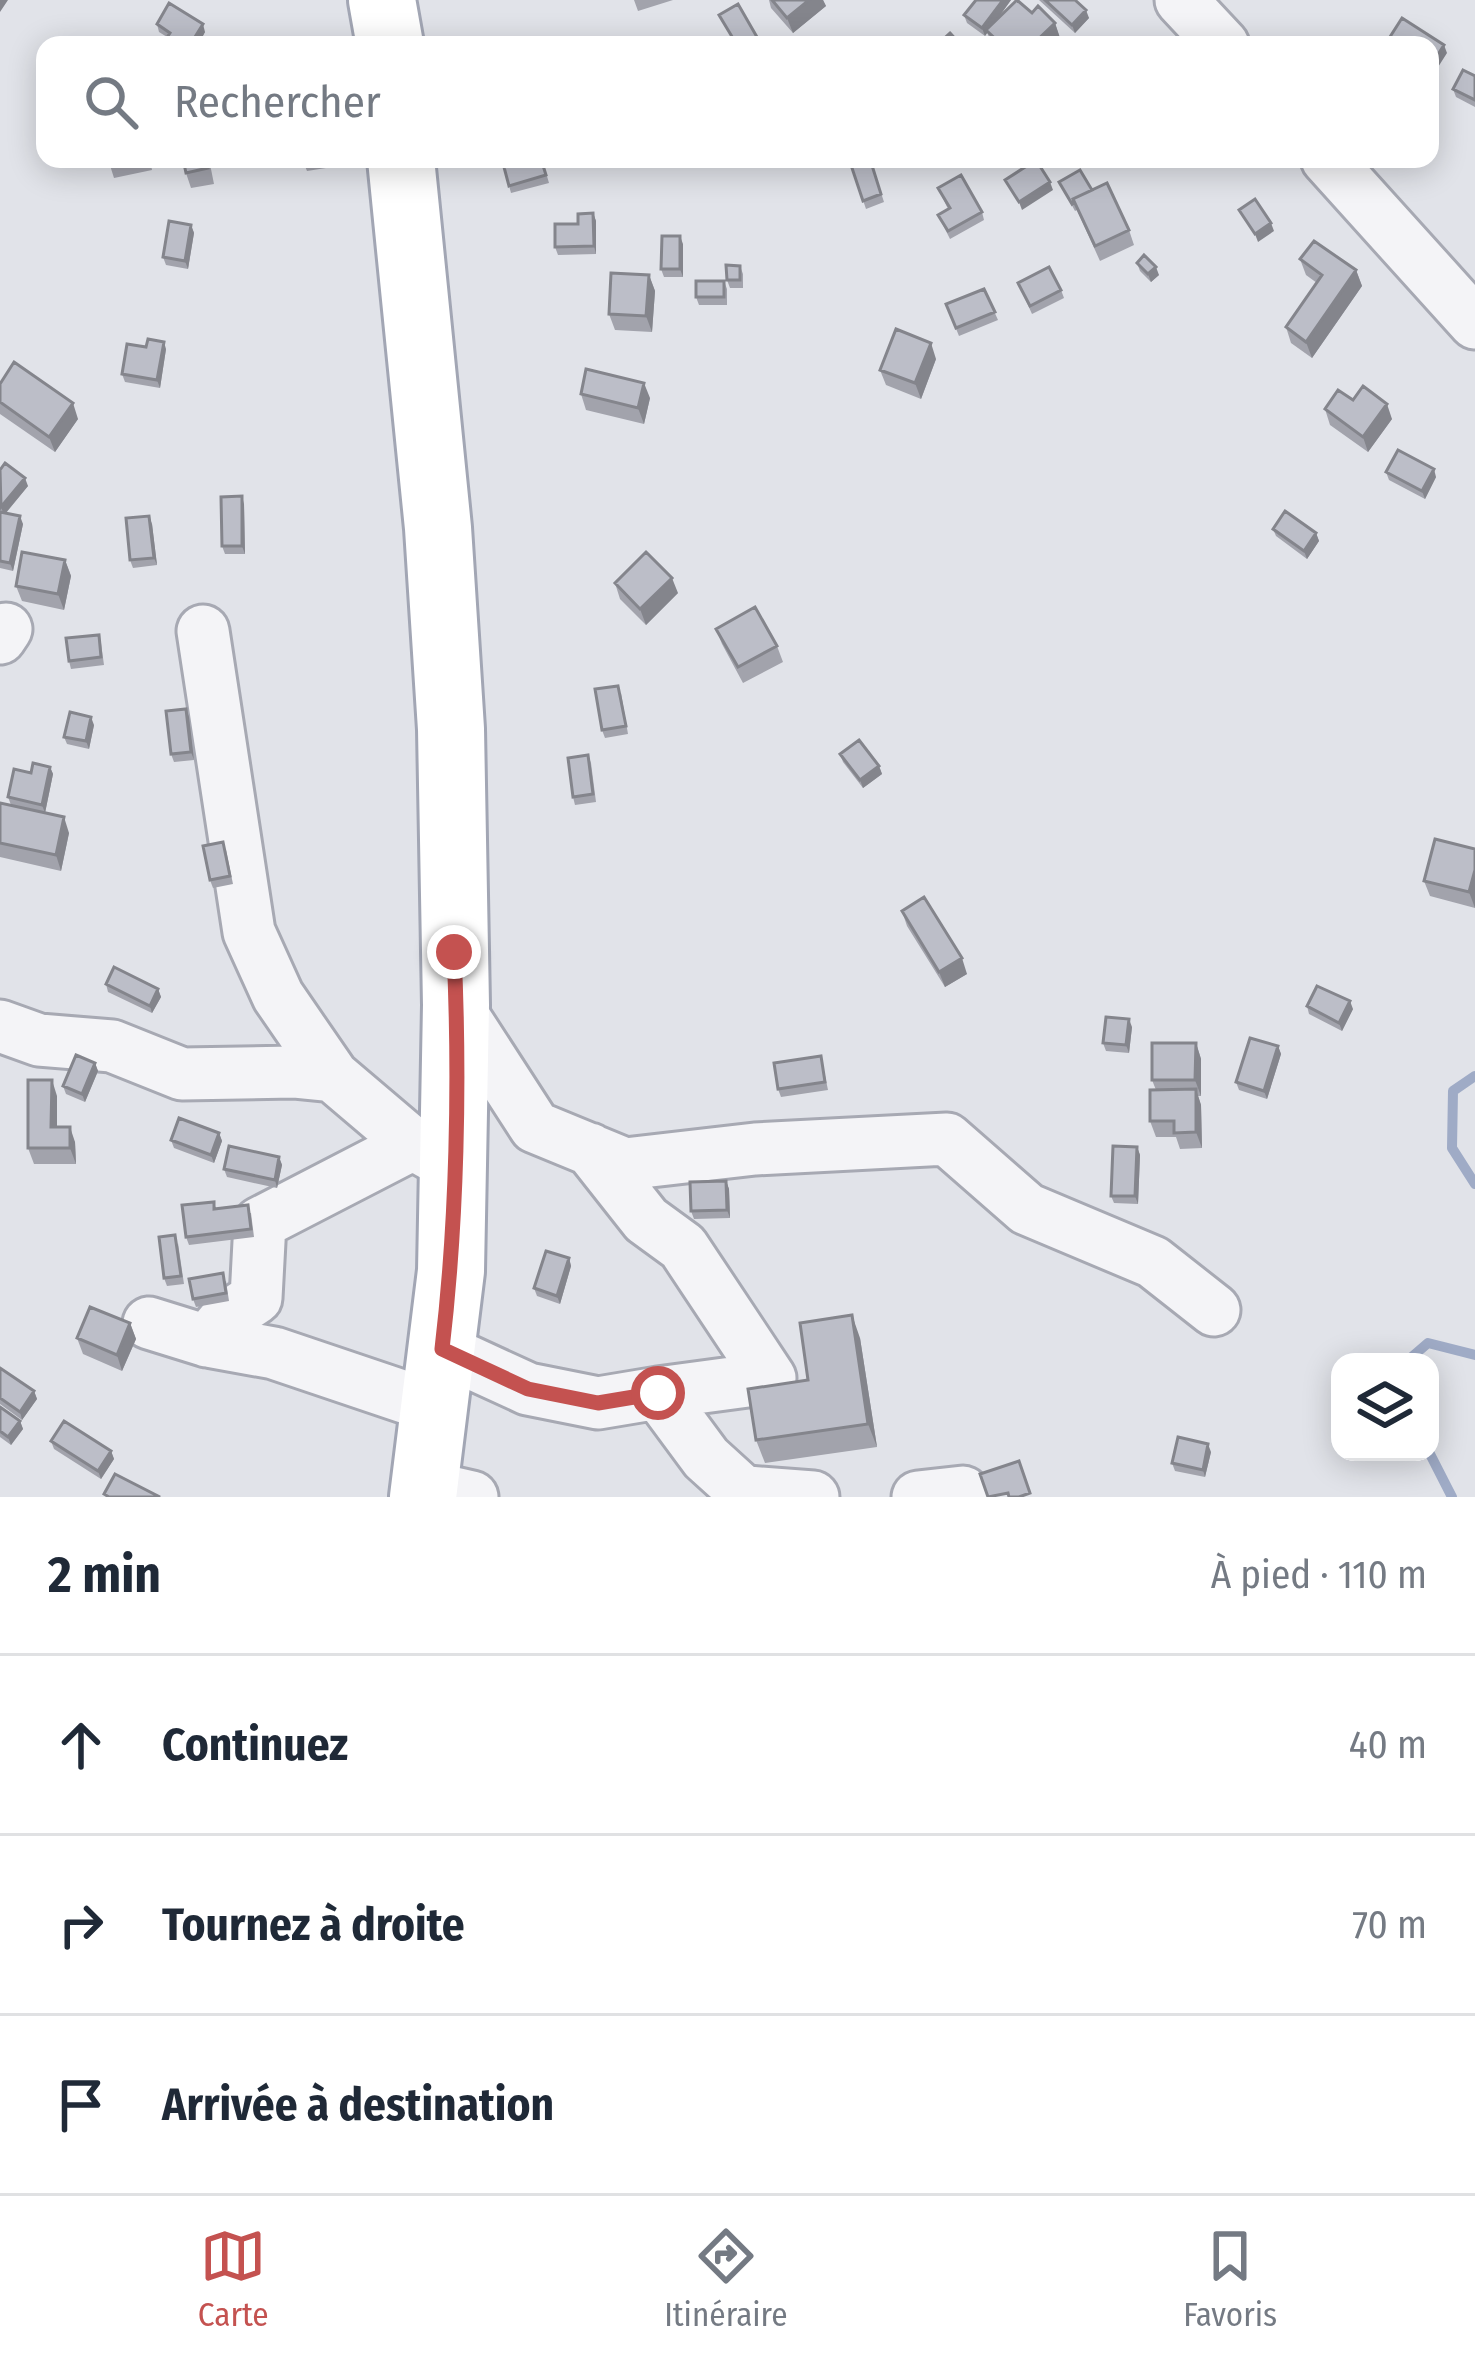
<!DOCTYPE html>
<html lang="fr">
<meta charset="utf-8">
<style>
body{margin:0;font-family:"Fira Sans Condensed",sans-serif;background:#f6f6f7;color:#1f2937}
.controls{position:absolute;right:36px;bottom:36px;display:grid;overflow:hidden;border-radius:24px;box-shadow:0 6px 30px #0003}
.controls button{width:108px;height:108px;display:grid;place-items:center;padding:0;border:0;border-bottom:3px solid #e0e1e3;background:#fff;color:#1f2937;font:60px sans-serif}
.stop{position:absolute;width:36px;height:36px;margin:-27px;border:9px solid #c45250;border-radius:50%;background:#fff}
.stop.end{background:#c45250;border-color:#fff;box-shadow:0 3px 12px #0008}
.list{margin:0;padding:0;list-style:none}
h2{display:flex;justify-content:space-between;align-items:center;height:156px;margin:0;padding:0 48px;font-size:51px}
h2 small{font-size:39px;font-weight:400;color:#747a83}
.list li{display:grid;grid-template-columns:78px 1fr auto;gap:36px;align-items:center;box-sizing:border-box;height:180px;padding:0 48px;border-top:3px solid #e0e1e3}
.list b{display:block;font-size:45px;white-space:nowrap}
.list em{font-size:39px;font-style:normal;color:#747a83}
.icon{flex:none;width:66px;height:66px;fill:none;stroke:currentColor;stroke-width:2;stroke-linecap:round;stroke-linejoin:round}
.map{position:relative;flex:none;width:1475px;height:1497px;overflow:hidden}
.search{position:absolute;background:#fff;box-shadow:0 6px 30px #0003;left:36px;right:36px;top:36px;height:132px;display:flex;align-items:center;gap:30px;box-sizing:border-box;padding:0 42px;border-radius:24px;color:#747a83;font-size:45px}
.sheet{height:696px;background:#fff}
nav{display:flex;justify-content:space-around;align-items:center;box-sizing:border-box;height:168px;border-top:3px solid #e0e1e3;background:#fff;font-size:33px;color:#747a83}
nav a{display:grid;justify-items:center;gap:6px}
nav .on{color:#c45250}
.map>svg:first-child{display:block}
.lines{fill:none;stroke-linecap:round;stroke-linejoin:round}
.stream{stroke:#9fabc6;stroke-width:10}
.minor-casing{stroke:#a7a9b3;stroke-width:57}
.major-casing{stroke:#a2a6b4;stroke-width:72}
.minor{stroke:#f4f4f7;stroke-width:51}
.major{stroke:#fff;stroke-width:66}
.wall{fill:#a2a3ac}
.shaded-wall{fill:#84858c}
.building{fill:#bcbec8;stroke:#84858c;stroke-width:3}
.route{stroke:#c45250;stroke-width:15}
</style>
<div class="map">
<svg width="1475" height="1497" viewBox="0 0 1475 1497">
<rect width="100%" height="100%" fill="#e1e3e9"/>
<g class="lines">
<!-- stream -->
<path class="stream" d="M 1475,1076 L 1453,1091 L 1452,1148 L 1475,1184
M 1406,1362 L 1428,1343 L 1475,1355
M 1429,1452 L 1452,1497"/>
<defs>
<path id="minor" d="M 1181,0 L 1223,45
M 1327,159 L 1475,323
M 203,631 L 249,932 L 278,996 L 333,1076
M 0,638 L 6,629
M 456,1005 L 535,1127 L 625,1164 L 755,1149 L 947,1139 L 1027,1209 L 1153,1262 L 1214,1310
M 0,1026 L 39,1040 L 112,1046 L 182,1074 L 293,1072 L 333,1076 L 413,1144 L 452,1166
M 590,1149 L 646,1220 L 683,1247 L 770,1378 L 658,1393
M 149,1323 L 207,1341 L 274,1353 L 434,1407
M 207,1341 L 226,1318 L 256,1298 L 260,1223 L 413,1144
M 441,1349 L 528,1389 L 598,1403 L 658,1393 L 706,1458 L 749,1497
M 424,1486 L 472,1497
M 747,1492 L 813,1497
M 918,1497 L 963,1492 L 966,1497"/>
<path id="major" d="M 382,0 L 390,45
M 401,159 L 438,528 L 451,729 L 456,1005 L 451,1271 L 423,1497"/>
</defs>
<!-- minor casing -->
<use href="#minor" class="minor-casing"/>
<!-- major casing -->
<use href="#major" class="major-casing"/>
<!-- minor -->
<use href="#minor" class="minor"/>
<!-- major -->
<use href="#major" class="major"/>
</g>
<!-- wall -->
<path class="wall" d="M 634,0 L 673,0 L 638,11 Z
M 769,0 L 823,0 L 826,6 L 793,33 L 771,8 Z
M 976,0 L 1011,0 L 998,18 L 1032,13 L 1055,23 L 1060,38 L 1053,45 L 992,45 L 987,32 L 985,36 L 967,23 L 964,15 Z
M 1039,0 L 1075,0 L 1089,18 L 1075,33 Z
M 157,24 L 205,32 L 198,45 L 162,45 L 167,37 L 159,32 Z
M 1475,76 L 1475,107 L 1456,97 L 1453,89 Z
M 108,159 L 150,159 L 152,170 L 114,178 Z
M 209,159 L 214,184 L 191,188 L 186,173 Z
M 302,159 L 324,159 L 326,168 L 307,171 Z
M 542,159 L 549,183 L 511,193 L 504,167 Z
M 629,159 L 676,159 L 676,160 L 631,163 Z
M 849,159 L 870,159 L 884,202 L 866,209 Z
M 1059,182 L 1092,190 L 1129,230 L 1134,245 L 1100,261 L 1077,210 L 1075,211 Z
M 938,188 L 982,212 L 984,220 L 950,239 L 938,215 L 948,209 Z
M 593,213 L 596,221 L 596,254 L 558,255 L 555,247 L 578,224 Z
M 191,225 L 194,233 L 188,269 L 166,265 L 163,257 Z
M 683,244 L 683,277 L 664,277 L 661,269 Z
M 1300,259 L 1356,270 L 1362,286 L 1312,358 L 1291,343 L 1286,327 L 1317,283 L 1306,275 Z
M 1137,263 L 1159,275 L 1151,282 L 1140,271 Z
M 740,266 L 743,274 L 743,288 L 730,288 L 727,280 Z
M 649,275 L 655,291 L 652,332 L 615,330 L 609,314 Z
M 724,281 L 727,289 L 727,305 L 699,305 L 696,297 Z
M 1018,283 L 1061,290 L 1064,298 L 1032,314 Z
M 984,289 L 998,320 L 959,336 L 946,304 Z
M 166,349 L 160,388 L 125,382 L 122,374 Z
M 936,359 L 921,399 L 886,385 L 880,370 Z
M 0,384 L 78,419 L 55,452 L 0,414 Z
M 581,394 L 650,398 L 644,424 L 586,410 Z
M 1353,400 L 1392,419 L 1368,452 L 1330,425 L 1325,409 Z
M 0,470 L 28,486 L 6,513 L 23,524 L 13,571 L 0,568 Z
M 1386,472 L 1436,477 L 1425,499 L 1389,480 Z
M 244,504 L 245,554 L 225,554 L 222,546 Z
M 152,524 L 157,565 L 133,568 L 130,560 Z
M 1273,529 L 1316,533 L 1319,541 L 1307,559 L 1276,536 Z
M 65,560 L 71,576 L 64,610 L 22,601 L 16,586 Z
M 615,583 L 678,593 L 646,625 L 620,599 Z
M 716,629 L 777,646 L 783,662 L 743,683 L 722,644 Z
M 101,643 L 104,665 L 71,669 L 69,661 Z
M 621,693 L 628,734 L 605,738 L 602,730 Z
M 186,709 L 189,717 L 194,760 L 174,762 L 171,754 Z
M 94,725 L 89,749 L 67,744 L 64,737 Z
M 840,754 L 879,766 L 882,774 L 863,788 L 843,762 Z
M 588,755 L 591,763 L 596,802 L 575,805 L 573,797 Z
M 50,767 L 53,774 L 45,813 L 11,805 L 8,797 Z
M 0,803 L 69,833 L 61,871 L 0,857 Z
M 1475,849 L 1475,908 L 1430,896 L 1424,881 Z
M 226,850 L 233,884 L 213,888 L 210,880 Z
M 902,911 L 967,974 L 945,987 L 907,926 Z
M 106,984 L 158,989 L 161,997 L 152,1013 L 108,992 Z
M 1307,1006 L 1353,1009 L 1342,1031 L 1309,1014 Z
M 1132,1027 L 1129,1053 L 1106,1051 L 1103,1043 Z
M 1196,1043 L 1201,1059 L 1201,1096 L 1198,1096 L 1201,1105 L 1202,1148 L 1180,1149 L 1176,1137 L 1156,1137 L 1150,1121 L 1156,1090 L 1152,1080 Z
M 1278,1046 L 1281,1054 L 1267,1099 L 1239,1090 L 1236,1082 Z
M 821,1056 L 828,1090 L 781,1097 L 778,1089 Z
M 95,1063 L 98,1071 L 85,1102 L 66,1094 L 63,1086 Z
M 57,1096 L 57,1127 L 75,1142 L 76,1164 L 34,1164 L 28,1148 Z
M 219,1133 L 222,1141 L 214,1163 L 174,1148 L 171,1140 Z
M 1137,1147 L 1140,1155 L 1138,1204 L 1114,1203 L 1111,1196 Z
M 279,1157 L 282,1165 L 277,1188 L 227,1177 L 224,1169 Z
M 726,1181 L 729,1189 L 730,1218 L 694,1219 L 691,1211 Z
M 214,1202 L 216,1209 L 251,1213 L 254,1237 L 189,1245 L 186,1237 Z
M 178,1243 L 184,1284 L 167,1286 L 164,1278 Z
M 569,1258 L 571,1266 L 560,1304 L 537,1296 L 534,1288 Z
M 226,1281 L 229,1301 L 196,1307 L 193,1299 Z
M 130,1323 L 136,1339 L 122,1371 L 83,1354 L 77,1338 Z
M 860,1338 L 877,1447 L 765,1463 L 756,1440 L 808,1380 Z
M 0,1368 L 34,1391 L 37,1399 L 22,1420 L 0,1404 Z
M 0,1407 L 20,1421 L 23,1429 L 11,1445 L 0,1437 Z
M 51,1441 L 111,1451 L 114,1459 L 101,1479 L 54,1449 Z
M 1211,1452 L 1205,1477 L 1175,1471 L 1172,1463 Z"/>
<!-- shaded-wall -->
<path class="shaded-wall" d="M 0,0 L 8,0 L 0,12 Z
M 809,0 L 823,0 L 826,6 L 793,33 L 787,18 Z
M 1003,0 L 1011,0 L 985,36 L 982,28 Z
M 1086,10 L 1089,18 L 1075,33 L 1072,25 Z
M 1055,23 L 1060,38 L 1053,45 L 1032,45 Z
M 203,24 L 205,32 L 198,45 L 190,45 Z
M 1444,45 L 1447,53 L 1433,75 L 1430,67 Z
M 1050,182 L 1053,190 L 1022,210 L 1019,202 Z
M 593,213 L 596,221 L 596,254 L 594,246 Z
M 1271,223 L 1274,231 L 1258,242 L 1255,234 Z
M 191,225 L 194,233 L 188,269 L 185,261 Z
M 680,236 L 683,244 L 683,277 L 680,269 Z
M 1156,267 L 1159,275 L 1151,282 L 1148,274 Z
M 1356,270 L 1362,286 L 1312,358 L 1306,342 Z
M 649,275 L 655,291 L 652,332 L 646,316 Z
M 164,342 L 166,349 L 160,388 L 157,380 Z
M 931,343 L 936,359 L 921,399 L 915,383 Z
M 644,383 L 650,398 L 644,424 L 638,408 Z
M 73,403 L 78,419 L 55,452 L 49,437 Z
M 1387,404 L 1392,419 L 1368,452 L 1363,437 Z
M 1434,469 L 1436,477 L 1425,499 L 1422,491 Z
M 25,478 L 28,486 L 4,515 L 1,507 Z
M 242,496 L 244,504 L 245,554 L 242,546 Z
M 20,516 L 23,524 L 13,571 L 10,563 Z
M 149,516 L 152,524 L 157,565 L 154,558 Z
M 1316,533 L 1319,541 L 1307,559 L 1304,551 Z
M 65,560 L 71,576 L 64,610 L 58,594 Z
M 672,578 L 678,593 L 646,625 L 640,609 Z
M 186,709 L 189,717 L 194,760 L 191,752 Z
M 91,717 L 94,725 L 89,749 L 86,741 Z
M 879,766 L 882,774 L 863,788 L 860,780 Z
M 50,767 L 53,774 L 45,813 L 42,805 Z
M 64,817 L 69,833 L 61,871 L 56,855 Z
M 1475,870 L 1475,908 L 1469,892 Z
M 962,958 L 967,974 L 945,987 L 939,972 Z
M 158,989 L 161,997 L 152,1013 L 150,1006 Z
M 1350,1001 L 1353,1009 L 1342,1031 L 1339,1023 Z
M 1129,1019 L 1132,1027 L 1129,1053 L 1126,1045 Z
M 1196,1043 L 1201,1059 L 1201,1096 L 1195,1080 Z
M 1278,1046 L 1281,1054 L 1267,1099 L 1264,1091 Z
M 95,1063 L 98,1071 L 85,1102 L 82,1094 Z
M 52,1080 L 57,1096 L 57,1142 L 51,1127 Z
M 1196,1089 L 1201,1105 L 1202,1148 L 1196,1132 Z
M 70,1127 L 75,1142 L 76,1164 L 70,1148 Z
M 219,1133 L 222,1141 L 214,1163 L 211,1155 Z
M 1137,1147 L 1140,1155 L 1138,1204 L 1135,1196 Z
M 279,1157 L 282,1165 L 277,1188 L 275,1180 Z
M 726,1181 L 729,1189 L 730,1218 L 727,1210 Z
M 569,1258 L 571,1266 L 560,1304 L 557,1296 Z
M 852,1315 L 860,1338 L 877,1447 L 868,1424 Z
M 130,1323 L 136,1339 L 122,1371 L 117,1355 Z
M 34,1391 L 37,1399 L 22,1420 L 20,1412 Z
M 20,1421 L 23,1429 L 11,1445 L 8,1437 Z
M 1208,1444 L 1211,1452 L 1205,1477 L 1203,1470 Z
M 111,1451 L 114,1459 L 101,1479 L 98,1471 Z"/>
<!-- building -->
<path class="building" d="M 772,0 L 809,0 L 787,18 Z
M 976,0 L 1003,0 L 982,28 L 964,15 Z
M 1017,0 L 1032,13 L 1038,6 L 1055,23 L 1032,45 L 1002,45 L 986,30 Z
M 1045,0 L 1075,0 L 1086,10 L 1072,25 Z
M 169,3 L 203,24 L 190,45 L 162,45 L 170,33 L 157,24 Z
M 738,4 L 761,44 L 760,45 L 737,45 L 719,15 Z
M 1402,18 L 1444,45 L 1430,67 L 1430,45 L 1396,45 L 1388,40 Z
M 950,33 L 961,45 L 937,45 Z
M 1463,70 L 1475,76 L 1475,100 L 1453,89 Z
M 183,159 L 207,159 L 208,168 L 186,173 Z
M 523,159 L 541,159 L 546,175 L 509,186 L 504,167 L 524,162 Z
M 849,159 L 870,159 L 881,194 L 863,201 Z
M 1036,160 L 1050,182 L 1019,202 L 1005,180 Z
M 1080,170 L 1092,190 L 1073,199 L 1074,202 L 1072,204 L 1059,182 Z
M 961,175 L 982,212 L 948,231 L 938,215 L 950,208 L 938,188 Z
M 1107,183 L 1129,230 L 1095,246 L 1073,199 Z
M 1255,199 L 1271,223 L 1255,234 L 1239,210 Z
M 593,213 L 594,246 L 555,247 L 555,224 L 578,224 L 578,214 Z
M 169,221 L 191,225 L 185,261 L 163,257 Z
M 662,236 L 680,236 L 680,269 L 661,269 Z
M 1314,241 L 1356,270 L 1306,342 L 1286,327 L 1322,275 L 1300,259 Z
M 1144,255 L 1156,267 L 1148,274 L 1137,263 Z
M 726,265 L 740,266 L 740,280 L 727,280 Z
M 1049,267 L 1061,290 L 1030,306 L 1018,283 Z
M 611,273 L 649,275 L 646,316 L 609,314 Z
M 696,281 L 724,281 L 724,297 L 696,297 Z
M 984,289 L 995,312 L 956,328 L 946,304 Z
M 896,329 L 931,343 L 915,383 L 880,370 Z
M 148,339 L 164,342 L 157,380 L 122,374 L 127,344 L 146,347 Z
M 14,362 L 73,403 L 49,437 L 0,402 L 0,384 Z
M 586,369 L 644,383 L 638,408 L 581,394 Z
M 1363,386 L 1387,404 L 1363,437 L 1325,409 L 1338,390 L 1353,400 Z
M 1398,450 L 1434,469 L 1422,491 L 1386,472 Z
M 5,463 L 25,478 L 1,507 L 0,470 Z
M 242,496 L 242,546 L 222,546 L 221,497 Z
M 1285,511 L 1316,533 L 1304,551 L 1273,529 Z
M 0,512 L 20,516 L 10,563 L 0,561 Z
M 149,516 L 154,558 L 130,560 L 126,518 Z
M 22,552 L 65,560 L 58,594 L 16,586 Z
M 646,552 L 672,578 L 640,609 L 615,583 Z
M 755,607 L 777,646 L 738,667 L 716,629 Z
M 99,635 L 101,657 L 69,661 L 66,638 Z
M 618,686 L 626,726 L 602,730 L 595,689 Z
M 186,709 L 191,752 L 171,754 L 166,711 Z
M 70,712 L 91,717 L 86,741 L 64,737 Z
M 859,740 L 879,766 L 860,780 L 840,754 Z
M 588,755 L 593,794 L 573,797 L 568,758 Z
M 33,763 L 50,767 L 42,805 L 8,797 L 14,769 L 31,773 Z
M 0,803 L 64,817 L 56,855 L 0,843 Z
M 1435,839 L 1475,849 L 1475,870 L 1469,892 L 1424,881 Z
M 223,842 L 230,876 L 210,880 L 203,846 Z
M 924,897 L 962,958 L 939,972 L 902,911 Z
M 114,967 L 158,989 L 150,1006 L 106,984 Z
M 1317,986 L 1350,1001 L 1339,1023 L 1307,1006 Z
M 1106,1017 L 1129,1019 L 1126,1045 L 1103,1043 Z
M 1250,1038 L 1278,1046 L 1264,1091 L 1236,1082 Z
M 1152,1043 L 1196,1043 L 1195,1080 L 1152,1080 Z
M 76,1055 L 95,1063 L 82,1094 L 63,1086 Z
M 821,1056 L 825,1082 L 778,1089 L 774,1063 Z
M 28,1080 L 52,1080 L 51,1127 L 70,1127 L 70,1148 L 28,1148 Z
M 1196,1089 L 1196,1132 L 1174,1133 L 1174,1121 L 1150,1121 L 1150,1090 Z
M 179,1118 L 219,1133 L 211,1155 L 171,1140 Z
M 229,1146 L 279,1157 L 275,1180 L 224,1169 Z
M 1113,1146 L 1137,1147 L 1135,1196 L 1111,1196 Z
M 726,1181 L 727,1210 L 691,1211 L 690,1182 Z
M 214,1202 L 214,1209 L 248,1205 L 251,1229 L 186,1237 L 182,1205 Z
M 175,1235 L 181,1276 L 164,1278 L 159,1237 Z
M 546,1251 L 569,1258 L 557,1296 L 534,1288 Z
M 223,1273 L 226,1293 L 193,1299 L 189,1279 Z
M 90,1307 L 130,1323 L 117,1355 L 77,1338 Z
M 852,1315 L 868,1424 L 756,1440 L 748,1389 L 808,1380 L 800,1323 Z
M 0,1368 L 34,1391 L 20,1412 L 0,1398 Z
M 0,1407 L 20,1421 L 8,1437 L 0,1431 Z
M 64,1421 L 111,1451 L 98,1471 L 51,1441 Z
M 1178,1437 L 1208,1444 L 1203,1470 L 1172,1463 Z
M 1019,1461 L 1030,1493 L 1019,1497 L 1009,1497 L 1008,1493 L 988,1497 L 980,1474 Z
M 115,1474 L 160,1497 L 109,1497 L 104,1494 Z"/>
<g class="lines">
<!-- route -->
<path class="route" d="M 454,952 C 460,1080 457,1222 442,1349 L 528,1389 L 598,1403 L 658,1393"/>
</g>
</svg>
<div class="controls">
<button><svg class="icon" aria-label="layers" viewBox="0 0 24 24"><path d="M12 4l9 5-9 5-9-5zM3 14l9 5 9-5"/></svg></button>
</div>
<div class="stop" style="left:658px;top:1393px"></div>
<div class="stop end" style="left:454px;top:952px"></div>
<div class="search"><svg class="icon" aria-label="search" viewBox="0 0 24 24"><circle cx="10" cy="10" r="6"/><path d="M15 15l6 6"/></svg>Rechercher</div>
</div>
<section class="sheet">
<h2>2 min<small>À pied · 110 m</small></h2>
<ul class="list">
<li><svg class="icon" aria-label="ahead" viewBox="0 0 24 24"><path d="M12 20V5M6 11l6-6 6 6"/></svg><div><b>Continuez</b></div><em>40 m</em></li>
<li><svg class="icon" aria-label="right" viewBox="0 0 24 24"><path d="M7 20v-9h11M14 6l5 5-5 5"/></svg><div><b>Tournez à droite</b></div><em>70 m</em></li>
<li><svg class="icon" aria-label="arrive" viewBox="0 0 24 24"><path d="M6 21V4h12l-3 4 3 4H6"/></svg><div><b>Arrivée à destination</b></div></li>
</ul>
</section>
<nav>
<a class="on"><svg class="icon" aria-label="map" viewBox="0 0 24 24"><path d="M3 6l6-2 6 2 6-2v14l-6 2-6-2-6 2zM9 4v14M15 6v14"/></svg>Carte</a>
<a><svg class="icon" aria-label="directions" viewBox="0 0 24 24"><path d="M12 3l9 9-9 9-9-9zM9 14v-3h6M13 9l2 2-2 2"/></svg>Itinéraire</a>
<a><svg class="icon" aria-label="saved" viewBox="0 0 24 24"><path d="M7 4h10v16l-5-4-5 4z"/></svg>Favoris</a>
</nav>
